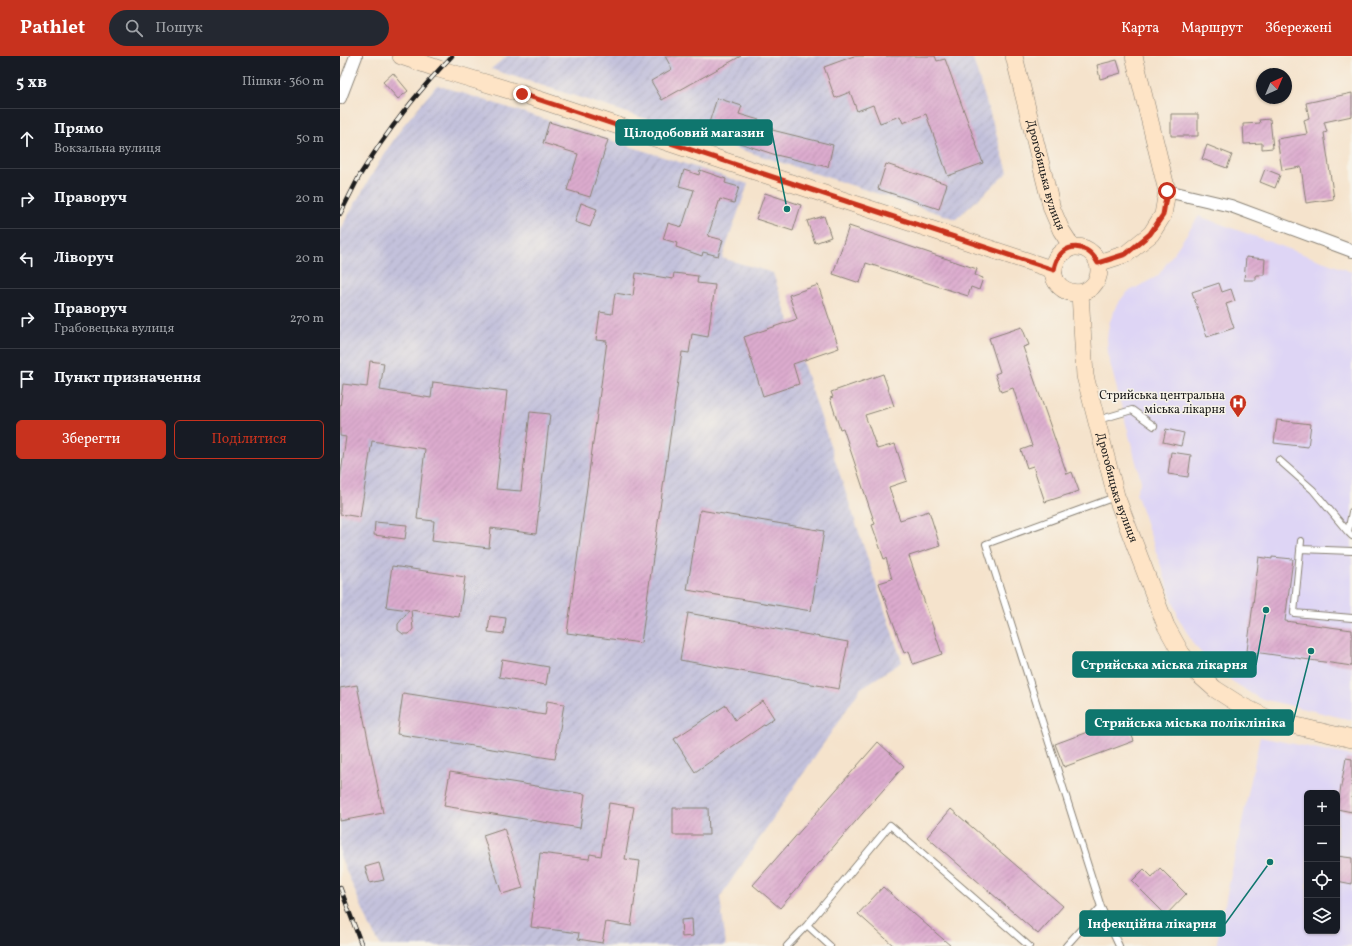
<!DOCTYPE html>
<html lang="uk">
<meta charset="utf-8">
<style>
body{margin:0;font-family:Vollkorn,serif;background:#242831;color:#f1f3f6}
.controls{position:absolute;right:12px;bottom:12px;display:grid;overflow:hidden;border-radius:6px;box-shadow:0 1px 3px #0004}
.controls button{width:36px;height:36px;display:grid;place-items:center;padding:0;border:0;border-bottom:1px solid #363941;background:#171b24;color:#f1f3f6;font:20px sans-serif}
.compass{position:absolute;left:916px;top:12px;width:36px;height:36px;border-radius:50%;background:#171b24;box-shadow:0 1px 3px #0004;rotate:44deg}
.stop{position:absolute;width:12px;height:12px;margin:-9px;border:3px solid #c8321e;border-radius:50%;background:#fff}
.stop.end{background:#c8321e;border-color:#fff;box-shadow:0 1px 4px #0008}
.list{margin:0;padding:0;list-style:none}
h2{display:flex;justify-content:space-between;align-items:center;height:52px;margin:0;padding:0 16px;font-size:17px}
h2 small{font-size:13px;font-weight:400;color:#9ea1a6}
.list li{display:grid;grid-template-columns:26px 1fr auto;gap:12px;align-items:center;box-sizing:border-box;height:60px;padding:0 16px;border-top:1px solid #363941}
.list b{display:block;font-size:15px;white-space:nowrap}
.list p{margin:0;font-size:13px;white-space:nowrap;color:#9ea1a6}
.list em{font-size:13px;font-style:normal;color:#9ea1a6}
.actions{display:flex;gap:8px;padding:12px 16px}
.actions a{flex:1;padding:9px 0;border:1px solid #c8321e;border-radius:6px;text-align:center;font-size:14px;color:#c8321e}
.actions .main{background:#c8321e;color:#fff}
.icon{flex:none;width:22px;height:22px;fill:none;stroke:currentColor;stroke-width:2;stroke-linecap:round;stroke-linejoin:round}
.map{position:relative;flex:none;width:1012px;height:890px;overflow:hidden}
header{display:flex;align-items:center;gap:24px;box-sizing:border-box;height:56px;padding:0 20px;background:#c8321e;color:#fff}
header strong{font-size:19px}
nav{display:flex;gap:22px;margin-inline-start:auto;font-size:14px}
.search{width:280px;height:36px;background:#242831;display:flex;align-items:center;gap:10px;box-sizing:border-box;padding:0 14px;border-radius:22px;color:#9ea1a6;font-size:15px}
main{display:flex}
aside{flex:1;background:#171b24}
.map>svg:first-child{display:block}
.built{fill:#ded5f5;fill-rule:evenodd}
.industrial{fill:url(#industrial-furrows)}
.building{fill:url(#building-hatch)}
.lines{fill:none;stroke-linecap:round;stroke-linejoin:round}
.lane-casing{stroke:#888074;stroke-width:8}
.street-casing{stroke:#888074;stroke-width:14}
.secondary-casing{stroke:#888074;stroke-width:18}
.lane{stroke:#fff;stroke-width:6}
.street{stroke:#fff;stroke-width:12}
.secondary{stroke:#fee4c6;stroke-width:17}
.rail-casing{stroke:#1c1c1c;stroke-width:4.5}
.rail{stroke:#f7f3e8;stroke-width:3;stroke-dasharray:9;stroke-linecap:butt}
.route{stroke:#c8321e;stroke-width:5}
.labels{text-anchor:middle;dominant-baseline:central;stroke-width:3;stroke-linejoin:round;paint-order:stroke}
.street-label{font-size:12px;fill:#1c1c1c;stroke:#f7f3e8}
.poi-label{font-size:12px;fill:#1c1c1c;stroke:#f7f3e8;text-anchor:end}
.leader{fill:none;stroke:#0f766e;stroke-width:1.5}
.callout-dot{fill:#0f766e;stroke:#f7f3e8;stroke-width:1.5}
.callout{fill:#0f766e;stroke:#0f766e;stroke-width:1.5}
.callout-label{font-size:13px;text-anchor:middle;font-weight:bold;fill:#fff}
</style>
<header>
<strong>Pathlet</strong>
<div class="search"><svg class="icon" aria-label="search" viewBox="0 0 24 24"><circle cx="10" cy="10" r="6"/><path d="M15 15l6 6"/></svg>Пошук</div>
<nav><a>Карта</a><a>Маршрут</a><a>Збережені</a></nav>
</header>
<main>
<aside>
<h2>5 хв<small>Пішки · 360 m</small></h2>
<ul class="list">
<li><svg class="icon" aria-label="ahead" viewBox="0 0 24 24"><path d="M12 20V5M6 11l6-6 6 6"/></svg><div><b>Прямо</b><p>Вокзальна вулиця</p></div><em>50 m</em></li>
<li><svg class="icon" aria-label="right" viewBox="0 0 24 24"><path d="M7 20v-9h11M14 6l5 5-5 5"/></svg><div><b>Праворуч</b></div><em>20 m</em></li>
<li><svg class="icon" aria-label="left" viewBox="0 0 24 24"><path d="M17 20v-9H6M10 6l-5 5 5 5"/></svg><div><b>Ліворуч</b></div><em>20 m</em></li>
<li><svg class="icon" aria-label="right" viewBox="0 0 24 24"><path d="M7 20v-9h11M14 6l5 5-5 5"/></svg><div><b>Праворуч</b><p>Грабовецька вулиця</p></div><em>270 m</em></li>
<li><svg class="icon" aria-label="arrive" viewBox="0 0 24 24"><path d="M6 21V4h12l-3 4 3 4H6"/></svg><div><b>Пункт призначення</b></div></li>
</ul>
<div class="actions"><a class="main">Зберегти</a><a>Поділитися</a></div>
</aside>
<div class="map">
<svg width="1012" height="890" viewBox="0 0 1012 890">
<defs>
<pattern id="industrial-furrows" width="10" height="10" patternUnits="userSpaceOnUse"><rect width="10" height="10" fill="#c3c1db"/><path d="M-1 1l2-2M0 10L10 0M9 11l2-2" fill="none" stroke="#a7a5bb"/></pattern>
<pattern id="building-hatch" width="6" height="6" patternUnits="userSpaceOnUse"><rect width="6" height="6" fill="#dcabce"/><path d="M-1 1l2-2M0 6l6-6M5 7l2-2" fill="none" stroke="#bc93b0"/></pattern>
</defs>
<rect width="100%" height="100%" fill="#f7f3e8"/>
<filter id="ink" filterUnits="userSpaceOnUse"><feTurbulence type="fractalNoise" baseFrequency=".025" numOctaves="2"/><feDisplacementMap in="SourceGraphic" scale="8" xChannelSelector="R" yChannelSelector="G"/><feConvolveMatrix kernelMatrix="1 2 1 2 8 2 1 2 1" color-interpolation-filters="sRGB"/></filter>
<filter id="wash" filterUnits="userSpaceOnUse"><feTurbulence type="fractalNoise" baseFrequency=".012" numOctaves="4" result="noise"/><feDisplacementMap in="SourceGraphic" scale="16" xChannelSelector="R" yChannelSelector="G"/><feGaussianBlur stdDeviation="0.9" result="paint"/><feColorMatrix in="noise" values="0 0 0 0 0 0 0 0 0 0 0 0 0 0 0 0 0 1.4 0 .05"/><feComposite in="paint" operator="in"/></filter>
<g filter="url(#wash)">
<rect width="100%" height="100%" fill="#f5e3cc"/>
<!-- built -->
<path class="built" d="M 859,160 L 1012,216 L 1012,664 L 918,642 L 880,617 L 854,589 L 839,563 L 796,437 L 801,425 L 768,299 L 767,282 L 769,268 L 776,250 L 786,237 L 818,220 Z
M 920,681 L 1012,700 L 1012,890 L 876,890 ZM 967,737 L 997,737 L 997,875 L 967,875 Z"/>
<!-- industrial -->
<path class="industrial" d="M 167,0 L 632,0 L 668,116 L 616,163 L 151,13 Z
M 97,29 L 408,128 L 382,202 L 433,217 L 562,606 L 521,632 L 380,841 L 386,890 L 41,890 L 32,875 L 0,800 L 0,177 L 6,163 L 40,105 L 62,71 Z"/>
<g id="blocks">
<!-- building -->
<path class="building" d="M 325,0 L 401,0 L 322,44 L 311,25 L 332,13 Z
M 514,0 L 595,0 L 597,5 L 605,3 L 643,107 L 608,120 L 586,58 L 563,67 L 560,60 L 540,67 L 533,49 L 517,55 L 510,36 L 495,42 L 484,11 Z
M 777,4 L 781,17 L 760,23 L 757,9 Z
M 53,17 L 68,35 L 58,43 L 43,26 Z
M 1012,37 L 1012,60 L 984,66 L 987,76 L 984,77 L 994,143 L 966,147 L 961,111 L 942,114 L 937,83 L 967,78 L 964,64 L 969,62 L 966,47 Z
M 377,42 L 402,50 L 399,58 L 419,64 L 418,67 L 433,72 L 432,74 L 493,89 L 488,111 L 436,99 L 366,76 Z
M 831,58 L 858,58 L 858,80 L 831,80 Z
M 930,63 L 933,92 L 922,93 L 922,87 L 904,88 L 903,68 L 920,67 L 919,64 Z
M 209,66 L 268,84 L 250,141 L 227,134 L 238,98 L 203,87 Z
M 867,89 L 892,99 L 887,112 L 862,103 Z
M 546,108 L 607,128 L 599,153 L 538,133 Z
M 925,113 L 940,119 L 935,132 L 920,126 Z
M 344,114 L 359,119 L 360,114 L 386,123 L 385,127 L 399,131 L 394,147 L 380,143 L 368,180 L 383,184 L 378,200 L 363,196 L 362,200 L 336,191 L 337,187 L 323,183 L 328,167 L 342,171 L 354,134 L 339,130 Z
M 425,137 L 461,149 L 453,175 L 416,163 Z
M 241,147 L 257,153 L 250,171 L 235,166 Z
M 484,160 L 491,181 L 475,187 L 467,165 Z
M 509,170 L 637,213 L 635,219 L 643,222 L 639,234 L 631,231 L 628,240 L 526,207 L 520,227 L 493,218 Z
M 906,201 L 925,203 L 924,219 L 916,219 L 916,224 L 904,224 Z
M 296,217 L 333,223 L 334,217 L 358,220 L 357,227 L 375,229 L 368,281 L 352,278 L 349,297 L 342,296 L 301,587 L 227,577 L 267,285 L 256,284 L 260,256 L 272,258 L 275,237 L 293,240 Z
M 879,227 L 882,236 L 891,233 L 895,245 L 886,248 L 894,272 L 867,281 L 852,236 Z
M 478,229 L 499,292 L 453,308 L 459,328 L 423,340 L 404,281 L 457,263 L 449,239 Z
M 682,271 L 689,289 L 683,291 L 727,418 L 732,416 L 739,435 L 705,446 L 693,410 L 687,412 L 681,394 L 692,390 L 673,332 L 661,336 L 655,318 L 660,316 L 649,282 Z
M 30,305 L 44,307 L 40,334 L 91,342 L 93,326 L 167,335 L 156,433 L 181,435 L 190,356 L 210,358 L 196,478 L 151,472 L 149,492 L 92,485 L 94,465 L 77,463 L 85,393 L 32,385 L 20,461 L 0,458 L 0,424 L 6,381 L 0,380 L 0,351 L 3,328 L 27,331 Z
M 543,318 L 554,350 L 525,359 L 537,393 L 555,388 L 567,425 L 549,431 L 560,464 L 589,455 L 600,490 L 569,500 L 602,598 L 573,608 L 569,595 L 564,597 L 539,527 L 552,523 L 546,502 L 544,503 L 532,469 L 535,468 L 503,372 L 500,373 L 490,342 L 493,341 L 491,336 Z
M 937,364 L 971,368 L 968,391 L 934,387 Z
M 826,373 L 844,377 L 841,390 L 823,386 Z
M 831,396 L 851,399 L 848,421 L 828,418 Z
M 360,454 L 484,475 L 471,555 L 347,534 Z
M 35,466 L 67,469 L 65,483 L 34,479 Z
M 919,501 L 932,503 L 932,501 L 953,503 L 945,565 L 1012,574 L 1012,610 L 907,595 Z
M 52,510 L 125,521 L 119,561 L 71,554 L 73,573 L 69,578 L 63,578 L 58,574 L 58,568 L 69,554 L 46,551 Z
M 348,557 L 508,586 L 499,633 L 340,604 Z
M 150,560 L 166,562 L 164,578 L 148,576 Z
M 162,603 L 209,611 L 206,629 L 159,621 Z
M 17,629 L 43,757 L 0,765 L 0,632 Z
M 63,637 L 205,659 L 207,645 L 224,648 L 215,703 L 57,678 Z
M 423,645 L 434,662 L 355,716 L 334,683 L 386,649 L 395,664 Z
M 785,662 L 794,685 L 724,711 L 715,688 Z
M 538,686 L 564,710 L 440,852 L 413,829 Z
M 1006,702 L 1012,703 L 1012,756 L 997,753 Z
M 110,716 L 245,738 L 240,772 L 104,750 Z
M 269,747 L 294,751 L 285,803 L 300,805 L 291,870 L 266,866 L 262,887 L 238,883 L 239,877 L 191,871 L 200,797 L 249,803 L 250,798 L 261,800 Z
M 333,752 L 368,752 L 369,779 L 333,779 Z
M 611,753 L 723,850 L 698,878 L 587,781 Z
M 164,772 L 183,832 L 162,838 L 143,779 Z
M 997,800 L 1012,802 L 1012,828 L 997,825 Z
M 39,807 L 44,824 L 30,827 L 25,811 Z
M 820,812 L 846,838 L 826,859 L 792,825 L 804,813 L 812,821 Z
M 543,831 L 611,890 L 554,890 L 518,858 Z
M 352,863 L 353,880 L 342,881 L 341,864 Z"/>
</g>
</g>
<g filter="url(#ink)">
<use href="#blocks" fill-opacity="0" stroke="#888074" stroke-width="1"/>
<g class="lines">
<defs>
<path id="lane" d="M 758,364 L 792,354 L 814,370
M 939,404 L 973,434 L 1008,476
M 775,441 L 646,488 L 761,851 L 779,890
M 1012,456 L 1008,476 L 1012,480
M 961,485 L 954,557 L 1012,562
M 960,493 L 1012,495
M 467,869 L 490,890
M 447,890 L 467,869 L 550,769 L 689,890
M 726,890 L 761,851"/>
<path id="street" d="M 0,42 L 16,0
M 827,135 L 891,150 L 1012,195"/>
<g id="secondary">
<path d="M 61,0 L 99,13 L 182,38 L 714,214"/>
<path id="s1" d="M 674,0 L 712,153 L 721,174 L 732,191 C 704,204 709,237 740,237 L 745,320 L 776,440 L 826,570 L 841,597 L 857,617 L 875,633 L 900,649 L 931,664 L 1012,683"/>
<circle cx="736" cy="214" r="23"/>
<path d="M 758,207 L 786,198 L 811,178 L 823,159 L 827,135 L 794,0"/>
</g>
</defs>
<!-- lane casing -->
<use href="#lane" class="lane-casing"/>
<!-- street casing -->
<use href="#street" class="street-casing"/>
<!-- secondary casing -->
<use href="#secondary" class="secondary-casing"/>
<!-- lane -->
<use href="#lane" class="lane"/>
<!-- street -->
<use href="#street" class="street"/>
<!-- secondary -->
<use href="#secondary" class="secondary"/>
<defs>
<path id="rail" d="M 0,158 C 7,145 13,132 20,119 C 46,77 77,36 112,0
M 0,831 L 22,890"/>
</defs>
<!-- rail casing -->
<use href="#rail" class="rail-casing"/>
<!-- rail -->
<use href="#rail" class="rail"/>
</g>
</g>
<g class="lines" filter="url(#ink)">
<!-- route -->
<path class="route" d="M 182,38 L 714,214 C 718,187 745,183 758,207 L 786,198 L 810,178 L 823,159 L 827,135"/>
</g>
<!-- icons -->
<defs>
<symbol id="hospital-pin" viewBox="-11 -11 22 30"><path d="M0 17L-7.5 6A9.5 9.5 0 1 1 7.5 6Z" fill="#c8321e" stroke="#f7f3e8"/><path d="M-5-5h3v3.5h4V-5h3V5h-3V1.5h-4V5h-3Z" fill="#fff"/></symbol>
</defs>
<g fill-rule="evenodd">
<use href="#hospital-pin" x="888" y="337" width="20" height="27"/>
</g>
<g class="labels">
<!-- street labels -->
<g class="street-label">
<text stroke="none"><textPath href="#s1" startOffset="123">Дрогобицька вулиця</textPath></text>
<text stroke="none"><textPath href="#s1" startOffset="470">Дрогобицька вулиця</textPath></text>
</g>
<!-- poi labels -->
<g class="poi-label">
<text x="885" y="340">Стрийська центральна<tspan x="885" dy="14">міська лікарня</tspan></text>
</g>
</g>
<!-- callouts -->
<path class="leader" d="M447 153L432 77M926 554L916 609M971 595L953 666M930 806L885 868"/>
<g class="callout-dot">
<circle cx="447" cy="153" r="4"/>
<circle cx="926" cy="554" r="4"/>
<circle cx="971" cy="595" r="4"/>
<circle cx="930" cy="806" r="4"/>
</g>
<g class="callout">
<rect x="276" y="64" width="156" height="25" rx="4"/>
<rect x="733" y="596" width="183" height="25" rx="4"/>
<rect x="746" y="654" width="207" height="25" rx="4"/>
<rect x="740" y="855" width="145" height="25" rx="4"/>
</g>
<g class="callout-label">
<text x="354" y="81">Цілодобовий магазин</text>
<text x="824" y="613">Стрийська міська лікарня</text>
<text x="850" y="671">Стрийська міська поліклініка</text>
<text x="812" y="872">Інфекційна лікарня</text>
</g>
</svg>
<div class="controls">
<button>+</button>
<button>−</button>
<button><svg class="icon" aria-label="locate" viewBox="0 0 24 24"><circle cx="12" cy="12" r="6"/><path d="M12 2v4M12 18v4M2 12h4M18 12h4"/></svg></button>
<button><svg class="icon" aria-label="layers" viewBox="0 0 24 24"><path d="M12 4l9 5-9 5-9-5zM3 14l9 5 9-5"/></svg></button>
</div>
<svg class="compass" viewBox="-18 -18 36 36"><path d="M0-13l5 13h-10z" fill="#e53935"/><path d="M0 13l5-13h-10z" fill="#9ea1a6"/></svg>
<div class="stop" style="left:827px;top:135px"></div>
<div class="stop end" style="left:182px;top:38px"></div>
</div>
</main>
